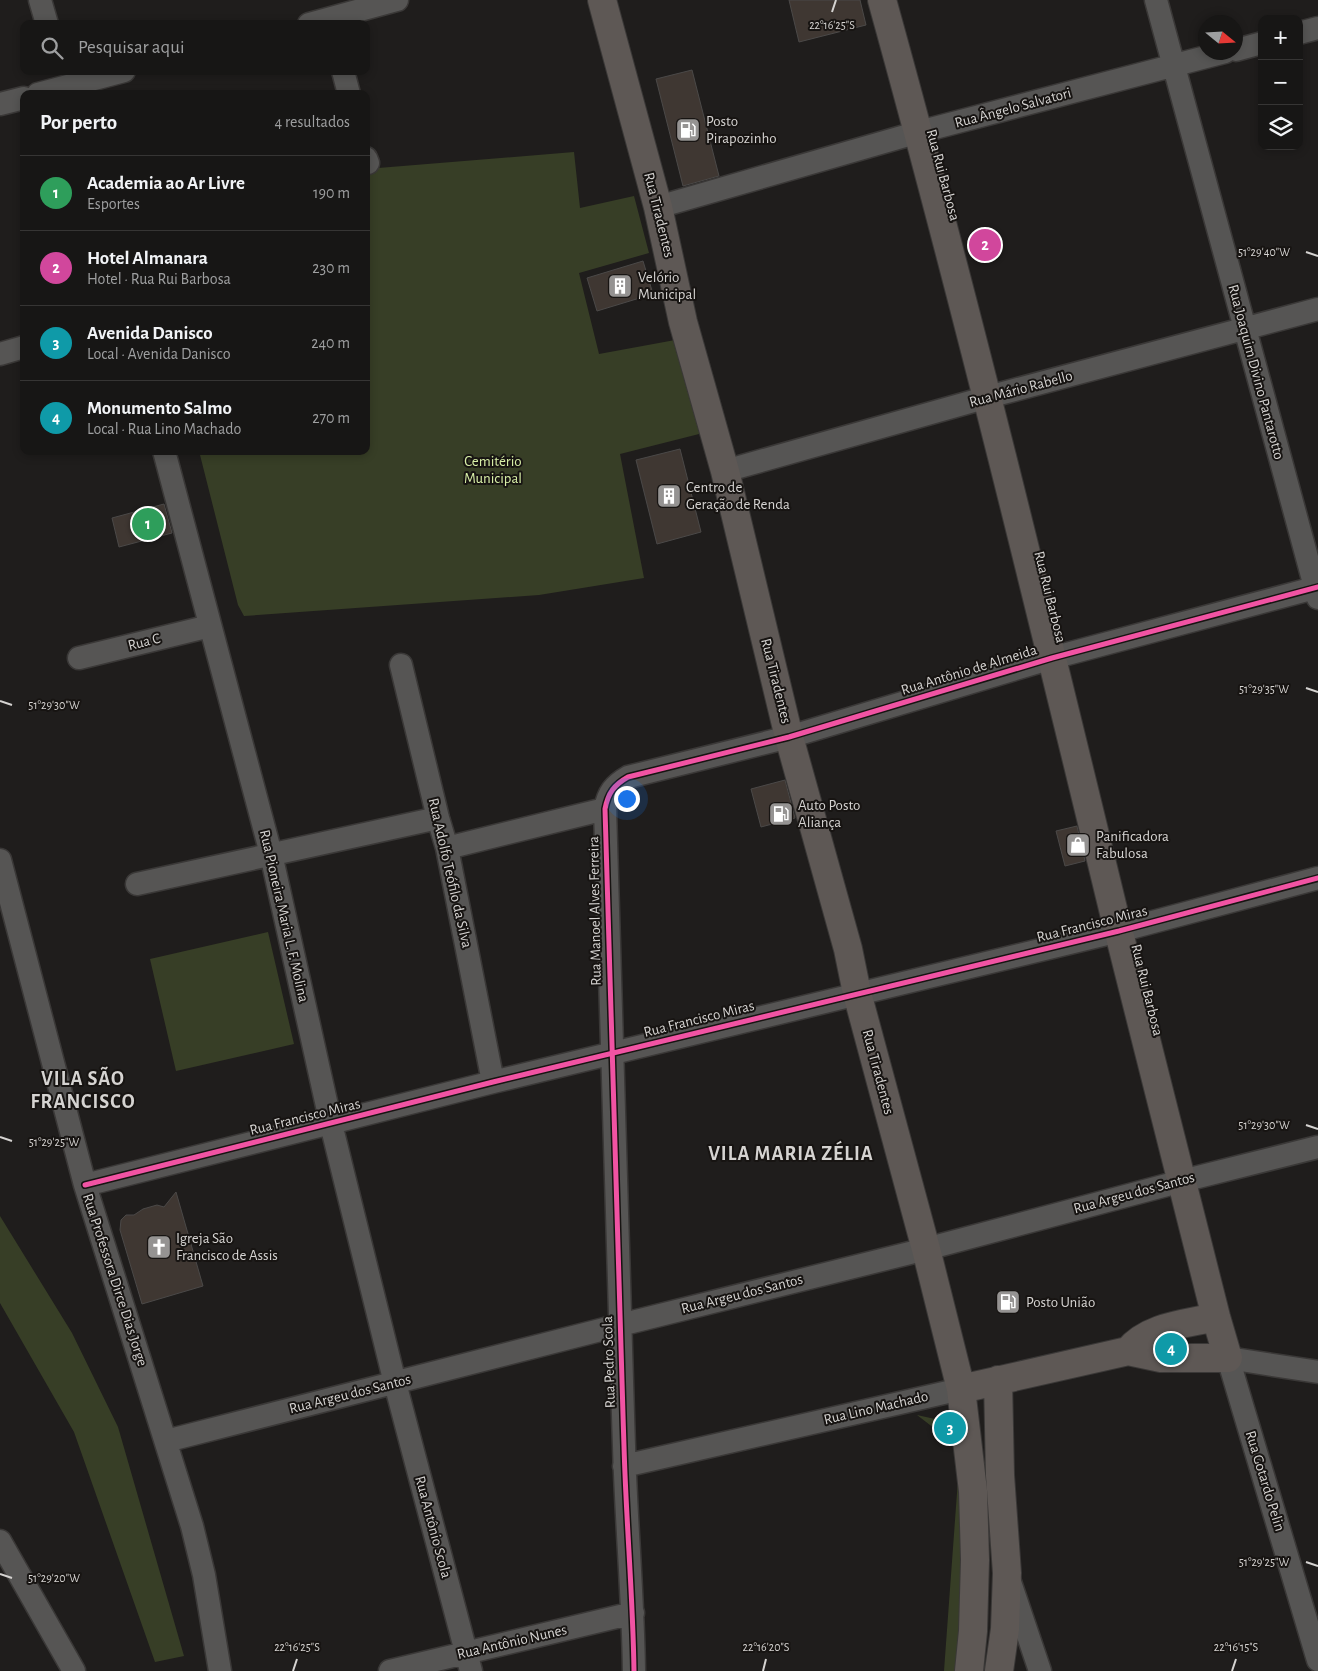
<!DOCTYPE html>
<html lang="pt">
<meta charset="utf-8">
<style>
body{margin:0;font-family:"Alegreya Sans",sans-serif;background:#201f1e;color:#f1f3f6}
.controls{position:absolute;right:15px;top:15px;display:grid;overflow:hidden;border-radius:10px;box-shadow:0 2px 8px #0003}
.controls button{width:45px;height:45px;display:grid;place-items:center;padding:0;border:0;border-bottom:1px solid #363534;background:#171615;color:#f1f3f6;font:25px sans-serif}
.compass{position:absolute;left:1198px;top:15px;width:45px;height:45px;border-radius:50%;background:#171615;box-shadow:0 2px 8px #0003;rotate:108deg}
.you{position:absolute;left:626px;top:798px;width:18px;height:18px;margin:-12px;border:4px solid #fff;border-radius:50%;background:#1a73e8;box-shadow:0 0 0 8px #1a73e833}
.badge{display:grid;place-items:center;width:32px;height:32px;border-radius:50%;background:#959392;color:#fff;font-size:16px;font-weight:700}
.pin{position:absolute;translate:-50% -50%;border:2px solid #fff;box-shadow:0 1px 5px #0006}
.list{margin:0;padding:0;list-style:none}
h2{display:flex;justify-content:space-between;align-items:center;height:65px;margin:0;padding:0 20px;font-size:21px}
h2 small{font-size:16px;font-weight:400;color:#9e9fa0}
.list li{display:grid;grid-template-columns:32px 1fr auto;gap:15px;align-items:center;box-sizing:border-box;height:75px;padding:0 20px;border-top:1px solid #363534}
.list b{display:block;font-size:19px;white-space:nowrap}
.list p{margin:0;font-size:16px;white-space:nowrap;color:#9e9fa0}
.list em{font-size:16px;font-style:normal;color:#9e9fa0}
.icon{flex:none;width:28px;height:28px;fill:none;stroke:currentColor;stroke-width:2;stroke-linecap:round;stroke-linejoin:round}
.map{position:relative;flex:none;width:1318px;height:1671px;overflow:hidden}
.search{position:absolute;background:#171615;box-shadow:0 2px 8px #0003;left:20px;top:20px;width:350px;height:55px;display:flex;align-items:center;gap:12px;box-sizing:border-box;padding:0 18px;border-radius:10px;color:#9e9fa0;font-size:19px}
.panel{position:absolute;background:#171615;box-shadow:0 2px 8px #0003;left:20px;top:90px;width:350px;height:365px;border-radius:10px}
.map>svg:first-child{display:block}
.green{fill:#373e26}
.building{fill:#3f3732;stroke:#4b4948}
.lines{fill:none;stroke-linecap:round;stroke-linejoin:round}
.minor-casing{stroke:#3a3837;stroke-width:25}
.major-casing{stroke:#3a3837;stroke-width:30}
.minor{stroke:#565554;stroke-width:22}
.major{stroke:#5e5855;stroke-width:28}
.cycleway-casing{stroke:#171412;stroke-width:8}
.cycleway{stroke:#f153a3;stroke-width:5}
.ticks{fill:none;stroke:#d5d3d1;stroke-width:2}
.labels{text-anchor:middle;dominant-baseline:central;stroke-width:4;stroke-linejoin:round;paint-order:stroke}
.street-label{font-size:15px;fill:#d5d3d1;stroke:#171412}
.poi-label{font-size:15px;fill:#d5d3d1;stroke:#171412;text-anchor:start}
.park-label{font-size:15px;fill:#d8efa7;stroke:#171412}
.district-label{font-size:20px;font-weight:bold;letter-spacing:1px;fill:#d5d3d1;stroke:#171412}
.ticks-label{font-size:12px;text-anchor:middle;fill:#d5d3d1;stroke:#171412;stroke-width:4;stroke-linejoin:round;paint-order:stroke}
</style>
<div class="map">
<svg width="1318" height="1671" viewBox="0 0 1318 1671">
<rect width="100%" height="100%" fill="#1f1d1c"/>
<!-- green -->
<path class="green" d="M 574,152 L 580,208 L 634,196 L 649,253 L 579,273 L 599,354 L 686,338 L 703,433 L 620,454 L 644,578 L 539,595 L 244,616 L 238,605 L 199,451 L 366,451 L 366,169 Z
M 268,932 L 294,1044 L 176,1071 L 150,959 Z
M 0,1216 L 72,1333 L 118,1427 L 184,1656 L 155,1662 L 74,1432 L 0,1303 Z
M 917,1415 L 953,1423 C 974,1500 971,1592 961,1671 L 944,1671 L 960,1452 L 943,1435 Z"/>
<!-- building -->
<path class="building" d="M 789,0 L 860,0 L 866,25 L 799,42 Z
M 692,70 L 719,176 L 683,186 L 656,79 Z
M 643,261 L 653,294 L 597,311 L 587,278 Z
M 680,449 L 701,532 L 657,544 L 636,460 Z
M 164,504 L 172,533 L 119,547 L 112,518 Z
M 785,780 L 795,818 L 761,827 L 751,789 Z
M 1077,826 L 1085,861 L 1065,866 L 1056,831 Z
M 176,1192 L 203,1286 L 142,1304 L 120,1230 L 121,1220 L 126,1215 L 134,1215 L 143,1209 L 157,1205 L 164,1207 Z"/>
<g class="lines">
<defs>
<path id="minor" d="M 40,0 L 47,24
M 1156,0 L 1318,598
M 309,24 L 397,0
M 1299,33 L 1318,28
M 1236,50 L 1262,43
M 343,71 L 349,94
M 38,94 L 124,71
M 0,104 L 24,98
M 366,158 L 368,163
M 658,207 L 919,132 L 1225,52
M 0,354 L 24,347
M 164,451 L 271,854 L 331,1124 L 395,1383 L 471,1671
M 725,471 L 988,397 L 1318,309
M 79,658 L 210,626
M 401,665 L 438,818 L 447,848 L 493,1082
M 447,848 L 605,809
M 0,860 L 85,1185 L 192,1526 L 204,1575 L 220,1671
M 137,884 L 438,818
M 85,1185 L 493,1082 L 1119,931 L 1318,878
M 1318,1372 L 1228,1358 L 1318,1660
M 166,1441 L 620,1325 L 926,1249 L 1182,1181 L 1318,1147
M 624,1466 L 961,1389
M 0,1541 L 74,1671
M 1010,1582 L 1040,1671
M 390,1671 L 633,1613
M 634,1671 C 633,1596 626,1521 624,1446 C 617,1234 611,1022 605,809 C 608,793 614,785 628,777 L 789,737 L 1052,658 L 1318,587"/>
<path id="major" d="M 602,0 L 658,207 L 683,322 L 725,471 L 789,737 L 848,949 L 857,993 L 926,1249 L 961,1389 L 973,1491 L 975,1560 L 973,1631 L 969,1671
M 882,0 C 966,303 1040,608 1114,913 C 1147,1048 1183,1182 1216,1317 L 1228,1358 L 1161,1358 L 1128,1351 L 961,1389
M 1128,1351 C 1148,1326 1186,1324 1216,1317
M 998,1380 L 1000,1475 L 1007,1573 L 1005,1629 L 999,1671"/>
</defs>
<!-- minor casing -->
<use href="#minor" class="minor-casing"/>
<!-- major casing -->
<use href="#major" class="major-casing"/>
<!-- minor -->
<use href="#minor" class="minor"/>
<!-- major -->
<use href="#major" class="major"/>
<defs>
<path id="cycleway" d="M 85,1185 L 493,1082 L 1119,931 L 1318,878
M 634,1671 C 633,1596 626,1521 624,1446 C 617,1234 611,1022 605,809 C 608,793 614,785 628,777 L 789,737 L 1052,658 L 1318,587"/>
</defs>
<!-- cycleway casing -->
<use href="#cycleway" class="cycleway-casing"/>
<!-- cycleway -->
<use href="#cycleway" class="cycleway"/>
</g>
<!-- ticks -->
<path class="ticks" d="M 832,12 L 836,0M 1306,252 L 1318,256M 1306,688 L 1318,692M 0,701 L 12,705M 1306,1125 L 1318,1129M 0,1137 L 12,1141M 1306,1562 L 1318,1566M 0,1574 L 12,1578M 293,1671 L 297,1659M 763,1671 L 766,1659M 1232,1671 L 1236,1659"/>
<!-- icons -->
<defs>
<symbol id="fuel-square" viewBox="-11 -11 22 22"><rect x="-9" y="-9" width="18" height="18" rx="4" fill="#959392" stroke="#171412"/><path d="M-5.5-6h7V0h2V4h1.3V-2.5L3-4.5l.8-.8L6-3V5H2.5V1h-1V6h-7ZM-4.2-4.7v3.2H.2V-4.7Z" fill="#fff"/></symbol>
<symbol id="building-square" viewBox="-11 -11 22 22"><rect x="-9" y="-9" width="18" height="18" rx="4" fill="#959392" stroke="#171412"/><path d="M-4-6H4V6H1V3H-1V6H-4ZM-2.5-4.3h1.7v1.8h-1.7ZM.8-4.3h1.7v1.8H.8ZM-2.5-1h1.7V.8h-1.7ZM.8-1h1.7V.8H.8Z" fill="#fff"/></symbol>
<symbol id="shop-square" viewBox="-11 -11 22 22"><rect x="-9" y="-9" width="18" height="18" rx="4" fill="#959392" stroke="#171412"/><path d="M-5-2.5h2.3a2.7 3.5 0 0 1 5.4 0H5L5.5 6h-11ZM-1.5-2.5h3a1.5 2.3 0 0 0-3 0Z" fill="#fff"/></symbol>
<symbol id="church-square" viewBox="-11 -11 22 22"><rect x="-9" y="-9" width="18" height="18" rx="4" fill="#959392" stroke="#171412"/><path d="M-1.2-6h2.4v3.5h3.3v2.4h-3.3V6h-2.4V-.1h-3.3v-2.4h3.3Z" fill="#fff"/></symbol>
</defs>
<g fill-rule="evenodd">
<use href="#fuel-square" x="674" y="116" width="28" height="28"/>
<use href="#building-square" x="606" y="272" width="28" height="28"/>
<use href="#building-square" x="655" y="482" width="28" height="28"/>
<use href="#fuel-square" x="767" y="800" width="28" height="28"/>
<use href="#shop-square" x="1064" y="831" width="28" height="28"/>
<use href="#church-square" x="145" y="1233" width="28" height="28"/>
<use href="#fuel-square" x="994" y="1288" width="28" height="28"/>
</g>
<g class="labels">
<!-- street labels -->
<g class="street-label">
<text transform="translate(1013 108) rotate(-15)">Rua Ângelo Salvatori</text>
<text transform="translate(943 175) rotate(75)">Rua Rui Barbosa</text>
<text transform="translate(659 215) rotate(76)">Rua Tiradentes</text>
<text transform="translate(1256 372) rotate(75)">Rua Joaquim Divino Pantarotto</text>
<text transform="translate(1021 389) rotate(-15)">Rua Mário Rabello</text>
<text transform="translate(1050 597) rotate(76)">Rua Rui Barbosa</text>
<text transform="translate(144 642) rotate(-14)">Rua C</text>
<text transform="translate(969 670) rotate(-17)">Rua Antônio de Almeida</text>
<text transform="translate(776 681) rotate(76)">Rua Tiradentes</text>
<text transform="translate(450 873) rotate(77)">Rua Adolfo Teófilo da Silva</text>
<text transform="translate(595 911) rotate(-91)">Rua Manoel Alves Ferreira</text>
<text transform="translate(284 916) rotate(77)">Rua Pioneira Maria L. F. Molina</text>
<text transform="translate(1092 924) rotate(-14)">Rua Francisco Miras</text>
<text transform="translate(1147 990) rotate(76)">Rua Rui Barbosa</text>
<text transform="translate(699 1019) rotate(-14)">Rua Francisco Miras</text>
<text transform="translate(878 1072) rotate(75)">Rua Tiradentes</text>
<text transform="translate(305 1117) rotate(-14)">Rua Francisco Miras</text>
<text transform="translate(1134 1193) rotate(-15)">Rua Argeu dos Santos</text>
<text transform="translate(115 1280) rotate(72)">Rua Professora Dirce Dias Jorge</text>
<text transform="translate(742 1294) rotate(-14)">Rua Argeu dos Santos</text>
<text transform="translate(609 1362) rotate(-92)">Rua Pedro Scola</text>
<text transform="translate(350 1394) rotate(-14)">Rua Argeu dos Santos</text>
<text transform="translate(876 1408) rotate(-13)">Rua Lino Machado</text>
<text transform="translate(1265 1481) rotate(73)">Rua Gotardo Pelin</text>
<text transform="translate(433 1527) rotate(75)">Rua Antônio Scola</text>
<text transform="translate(512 1642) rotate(-13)">Rua Antônio Nunes</text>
</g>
<!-- poi labels -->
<g class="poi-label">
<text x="706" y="121">Posto<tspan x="706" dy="17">Pirapozinho</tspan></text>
<text x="638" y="277">Velório<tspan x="638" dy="17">Municipal</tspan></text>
<text x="686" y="487">Centro de<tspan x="686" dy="17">Geração de Renda</tspan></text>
<text x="798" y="805">Auto Posto<tspan x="798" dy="17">Aliança</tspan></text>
<text x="1096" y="836">Panificadora<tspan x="1096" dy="17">Fabulosa</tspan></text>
<text x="176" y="1238">Igreja São<tspan x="176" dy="17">Francisco de Assis</tspan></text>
<text x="1026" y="1302">Posto União</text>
</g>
<!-- park labels -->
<g class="park-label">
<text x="493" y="461">Cemitério<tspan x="493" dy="17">Municipal</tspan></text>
</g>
<!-- district labels -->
<g class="district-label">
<text x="83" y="1079">VILA SÃO<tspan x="83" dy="23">FRANCISCO</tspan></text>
<text x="791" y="1154">VILA MARIA ZÉLIA</text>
</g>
</g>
<g class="ticks-label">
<text x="832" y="29">22°16'25"S</text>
<text x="1264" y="256">51°29'40"W</text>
<text x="1264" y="693">51°29'35"W</text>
<text x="54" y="709">51°29'30"W</text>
<text x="1264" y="1129">51°29'30"W</text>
<text x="54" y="1146">51°29'25"W</text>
<text x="1264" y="1566">51°29'25"W</text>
<text x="54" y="1582">51°29'20"W</text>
<text x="297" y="1651">22°16'25"S</text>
<text x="766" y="1651">22°16'20"S</text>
<text x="1236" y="1651">22°16'15"S</text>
</g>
</svg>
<div class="controls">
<button>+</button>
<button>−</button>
<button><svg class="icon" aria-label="layers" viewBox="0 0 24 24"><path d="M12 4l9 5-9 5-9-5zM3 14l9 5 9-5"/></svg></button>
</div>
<svg class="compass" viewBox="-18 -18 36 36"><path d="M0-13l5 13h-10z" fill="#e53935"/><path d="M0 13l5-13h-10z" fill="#9e9fa0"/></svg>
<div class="you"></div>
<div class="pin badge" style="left:148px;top:524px;background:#2e9e5b">1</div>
<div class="pin badge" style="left:985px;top:245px;background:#d1479c">2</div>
<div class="pin badge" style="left:950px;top:1428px;background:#0f9aa8">3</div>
<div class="pin badge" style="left:1171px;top:1349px;background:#0f9aa8">4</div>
<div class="search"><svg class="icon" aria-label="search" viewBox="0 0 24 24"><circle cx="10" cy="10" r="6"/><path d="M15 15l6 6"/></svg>Pesquisar aqui</div>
<section class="panel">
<h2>Por perto<small>4 resultados</small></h2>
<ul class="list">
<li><span class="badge" style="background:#2e9e5b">1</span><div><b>Academia ao Ar Livre</b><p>Esportes</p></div><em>190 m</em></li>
<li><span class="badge" style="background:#d1479c">2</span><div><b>Hotel Almanara</b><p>Hotel · Rua Rui Barbosa</p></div><em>230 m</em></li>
<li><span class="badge" style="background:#0f9aa8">3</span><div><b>Avenida Danisco</b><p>Local · Avenida Danisco</p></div><em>240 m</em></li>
<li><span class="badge" style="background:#0f9aa8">4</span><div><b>Monumento Salmo</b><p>Local · Rua Lino Machado</p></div><em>270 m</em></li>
</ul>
</section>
</div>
